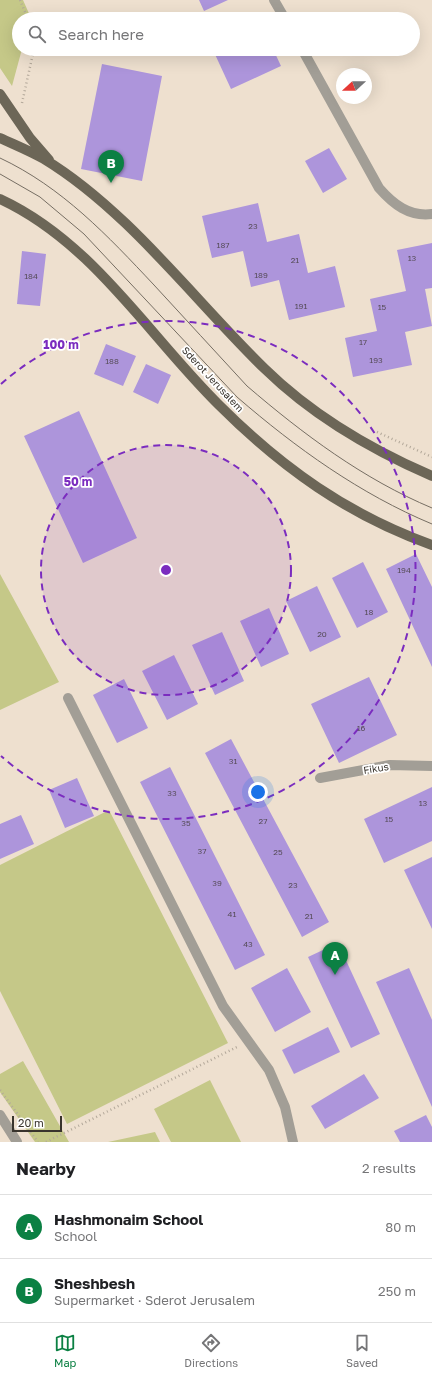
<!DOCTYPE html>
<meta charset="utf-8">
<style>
body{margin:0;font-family:"Golos Text",sans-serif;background:#f2f2f2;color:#202124}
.compass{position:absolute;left:336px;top:68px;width:36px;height:36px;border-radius:50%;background:#fff;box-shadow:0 4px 16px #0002;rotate:249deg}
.scale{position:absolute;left:12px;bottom:10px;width:50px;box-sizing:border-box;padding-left:4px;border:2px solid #39342d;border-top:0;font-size:11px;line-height:14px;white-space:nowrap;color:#39342d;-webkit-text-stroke:3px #fff;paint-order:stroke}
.you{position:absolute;left:258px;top:792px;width:14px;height:14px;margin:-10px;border:3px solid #fff;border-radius:50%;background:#1a73e8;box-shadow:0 0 0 6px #1a73e833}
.badge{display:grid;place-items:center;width:26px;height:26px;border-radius:50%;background:#0b8043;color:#fff;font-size:13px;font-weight:700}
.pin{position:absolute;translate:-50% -33px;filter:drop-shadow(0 1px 2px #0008)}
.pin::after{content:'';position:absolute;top:21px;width:14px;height:12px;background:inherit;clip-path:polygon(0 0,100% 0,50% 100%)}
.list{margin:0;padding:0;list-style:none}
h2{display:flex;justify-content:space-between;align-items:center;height:52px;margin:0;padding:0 16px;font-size:17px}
h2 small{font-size:13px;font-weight:400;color:#757577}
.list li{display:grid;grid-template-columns:26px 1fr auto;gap:12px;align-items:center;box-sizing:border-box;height:64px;padding:0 16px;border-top:1px solid #e0e0e0}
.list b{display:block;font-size:15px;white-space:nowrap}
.list p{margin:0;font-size:13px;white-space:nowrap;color:#757577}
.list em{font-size:13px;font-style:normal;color:#757577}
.icon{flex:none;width:22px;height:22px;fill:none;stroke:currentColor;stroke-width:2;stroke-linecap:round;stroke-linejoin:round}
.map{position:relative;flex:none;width:432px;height:1142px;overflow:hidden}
.search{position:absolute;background:#fff;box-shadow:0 4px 16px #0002;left:12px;right:12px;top:12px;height:44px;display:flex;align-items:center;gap:10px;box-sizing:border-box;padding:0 14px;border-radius:22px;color:#757577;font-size:15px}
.sheet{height:180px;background:#fff}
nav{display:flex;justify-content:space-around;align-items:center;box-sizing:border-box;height:56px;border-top:1px solid #e0e0e0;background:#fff;font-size:11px;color:#757577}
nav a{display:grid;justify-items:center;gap:2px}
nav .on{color:#0b8043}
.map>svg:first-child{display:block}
.green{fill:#c5c888}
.building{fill:#ad95db}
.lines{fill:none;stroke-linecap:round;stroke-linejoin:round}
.path{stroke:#b3a89a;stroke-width:2.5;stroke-dasharray:1 3;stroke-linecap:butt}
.minor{stroke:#a29e96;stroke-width:10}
.major{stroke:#6c6657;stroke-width:10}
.tram{stroke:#766e63;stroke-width:1}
.ring{fill:none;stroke:#7b2cbf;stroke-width:2;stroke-dasharray:7 5}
.labels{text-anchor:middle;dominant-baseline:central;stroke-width:3.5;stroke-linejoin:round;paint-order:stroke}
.number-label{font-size:8px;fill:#564c58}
.street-label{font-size:10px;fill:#39342d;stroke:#fff}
.centre{fill:#7b2cbf;stroke:#fff;stroke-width:2}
.ring-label{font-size:12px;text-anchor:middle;font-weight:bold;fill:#7b2cbf;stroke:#fff;stroke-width:3.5;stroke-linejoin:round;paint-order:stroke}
</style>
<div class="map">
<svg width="432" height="1142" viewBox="0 0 432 1142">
<rect width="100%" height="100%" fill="#eee0cf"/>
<!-- green -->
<path class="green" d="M 0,0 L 23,0 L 31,18 L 19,19 L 19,49 L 22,49 L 12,86 L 0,68 Z
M 0,574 L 59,682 L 0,710 Z
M 109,810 L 228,1043 L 67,1124 L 0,991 L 0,865 Z
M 23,1061 L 69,1142 L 35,1142 L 0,1092 L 0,1074 Z
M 210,1080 L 241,1142 L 171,1142 L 154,1109 Z
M 155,1132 L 160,1142 L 108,1142 Z"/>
<!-- building -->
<path class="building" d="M 199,0 L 228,0 L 204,11 Z
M 216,49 L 273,49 L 281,66 L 231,89 L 213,50 Z
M 102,64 L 162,76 L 142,181 L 81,169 Z
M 329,148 L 347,179 L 323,193 L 305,161 Z
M 258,203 L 267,242 L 299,234 L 308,273 L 335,266 L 345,307 L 289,320 L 279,280 L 251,287 L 243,251 L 212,258 L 202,216 Z
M 432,243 L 432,288 L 425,289 L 432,326 L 405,332 L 412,365 L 353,377 L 345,338 L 377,331 L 370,299 L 406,291 L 397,250 Z
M 22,251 L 46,254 L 40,306 L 17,304 Z
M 106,344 L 136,356 L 123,386 L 94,374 Z
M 146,364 L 171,375 L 158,404 L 133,392 Z
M 79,411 L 137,538 L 83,563 L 24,436 Z
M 416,554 L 432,587 L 432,667 L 386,569 Z
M 363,562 L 388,612 L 357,628 L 332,578 Z
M 317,586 L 341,637 L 310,652 L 286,601 Z
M 269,608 L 289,654 L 261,667 L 240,621 Z
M 222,632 L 244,681 L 215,695 L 192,645 Z
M 174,655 L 198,704 L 167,720 L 142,671 Z
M 369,677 L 397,735 L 339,763 L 311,704 Z
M 124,679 L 148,728 L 117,743 L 93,695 Z
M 231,739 L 329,922 L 302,937 L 205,753 Z
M 170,767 L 265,955 L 235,970 L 140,782 Z
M 77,778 L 94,816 L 65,828 L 49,790 Z
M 432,787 L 432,841 L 384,863 L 364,819 Z
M 21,815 L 34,844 L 0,859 L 0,824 Z
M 432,857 L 432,929 L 404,870 Z
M 338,943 L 380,1034 L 351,1048 L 308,957 Z
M 287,968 L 311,1012 L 275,1032 L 251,988 Z
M 409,968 L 432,1020 L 432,1107 L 376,982 Z
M 328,1027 L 340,1052 L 294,1074 L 282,1050 Z
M 364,1074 L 379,1098 L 325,1129 L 311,1106 Z
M 426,1115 L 432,1127 L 432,1142 L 400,1142 L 394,1131 Z"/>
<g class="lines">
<!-- path -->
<path class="path" d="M 20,0 L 28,19
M 22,103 L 34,49
M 377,432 L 432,457
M 0,1090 L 38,1142
M 46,1142 L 237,1047"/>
<!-- minor -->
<path class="minor" d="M 274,0 L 285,19
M 302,49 L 379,188 C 393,204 409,217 432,214
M 68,698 L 223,1006 L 269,1070 L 285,1107 L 293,1142
M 320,778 L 390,765 L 432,766
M 0,1115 L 17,1142"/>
<!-- major -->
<path class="major" d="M 0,94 L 30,138 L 49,160
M 0,138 C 15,145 30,151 44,159 C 128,210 195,301 265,369 C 312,415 372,450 432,476
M 0,199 C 93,242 148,335 219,405 C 282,468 348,515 432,545"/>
<!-- tram -->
<path class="tram" d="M 0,158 C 62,187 108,236 154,285 C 185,319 216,352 247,386 C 303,434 363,479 432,508
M 0,174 L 40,197 L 84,234 L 237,397 C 296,448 360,494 432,524"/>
</g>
<!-- distance rings -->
<circle cx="166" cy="570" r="125" fill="#7b2cbf" fill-opacity=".12"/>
<g class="ring">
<circle cx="166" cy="570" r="125"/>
<path d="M1 384A249 249 0 1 1 1 756"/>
</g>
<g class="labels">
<!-- number labels -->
<g class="number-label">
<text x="253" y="226">23</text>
<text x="223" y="245">187</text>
<text x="412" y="258">13</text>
<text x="295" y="260">21</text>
<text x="261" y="275">189</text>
<text x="31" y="276">184</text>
<text x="301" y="306">191</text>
<text x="382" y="307">15</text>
<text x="363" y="342">17</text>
<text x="376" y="360">193</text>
<text x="112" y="361">188</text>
<text x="404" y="570">194</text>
<text x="369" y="612">18</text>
<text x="322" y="634">20</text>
<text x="361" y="728">16</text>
<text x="233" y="761">31</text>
<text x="172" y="793">33</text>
<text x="423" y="803">13</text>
<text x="389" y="819">15</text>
<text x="263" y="821">27</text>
<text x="186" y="823">35</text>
<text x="202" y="851">37</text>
<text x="278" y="852">25</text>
<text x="217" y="883">39</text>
<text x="293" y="885">23</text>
<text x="232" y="914">41</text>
<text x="309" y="916">21</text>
<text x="248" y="944">43</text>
</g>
<!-- street labels -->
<g class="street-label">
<text transform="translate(213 379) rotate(47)">Sderot Jerusalem</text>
<text transform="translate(376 768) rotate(-9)">Fikus</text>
</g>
</g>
<circle cx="166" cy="570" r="6" class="centre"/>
<g class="ring-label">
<text x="61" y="349">100 m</text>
<text x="78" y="486">50 m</text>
</g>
</svg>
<svg class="compass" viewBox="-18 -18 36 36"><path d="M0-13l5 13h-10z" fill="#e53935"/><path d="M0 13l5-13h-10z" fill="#757577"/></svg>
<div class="scale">20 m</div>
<div class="you"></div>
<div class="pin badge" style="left:335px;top:975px">A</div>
<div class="pin badge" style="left:111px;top:183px">B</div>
<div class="search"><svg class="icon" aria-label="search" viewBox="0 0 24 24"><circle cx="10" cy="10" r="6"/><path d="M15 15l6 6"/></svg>Search here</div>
</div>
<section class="sheet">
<h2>Nearby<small>2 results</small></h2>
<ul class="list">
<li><span class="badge">A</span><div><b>Hashmonaim School</b><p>School</p></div><em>80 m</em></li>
<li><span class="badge">B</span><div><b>Sheshbesh</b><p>Supermarket · Sderot Jerusalem</p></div><em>250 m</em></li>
</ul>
</section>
<nav>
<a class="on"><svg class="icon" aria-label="map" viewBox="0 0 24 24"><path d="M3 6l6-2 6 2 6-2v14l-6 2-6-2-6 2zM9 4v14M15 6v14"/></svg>Map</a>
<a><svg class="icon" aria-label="directions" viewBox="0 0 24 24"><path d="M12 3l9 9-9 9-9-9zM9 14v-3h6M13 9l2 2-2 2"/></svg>Directions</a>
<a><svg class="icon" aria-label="saved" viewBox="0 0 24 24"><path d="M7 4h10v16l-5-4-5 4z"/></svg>Saved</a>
</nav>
